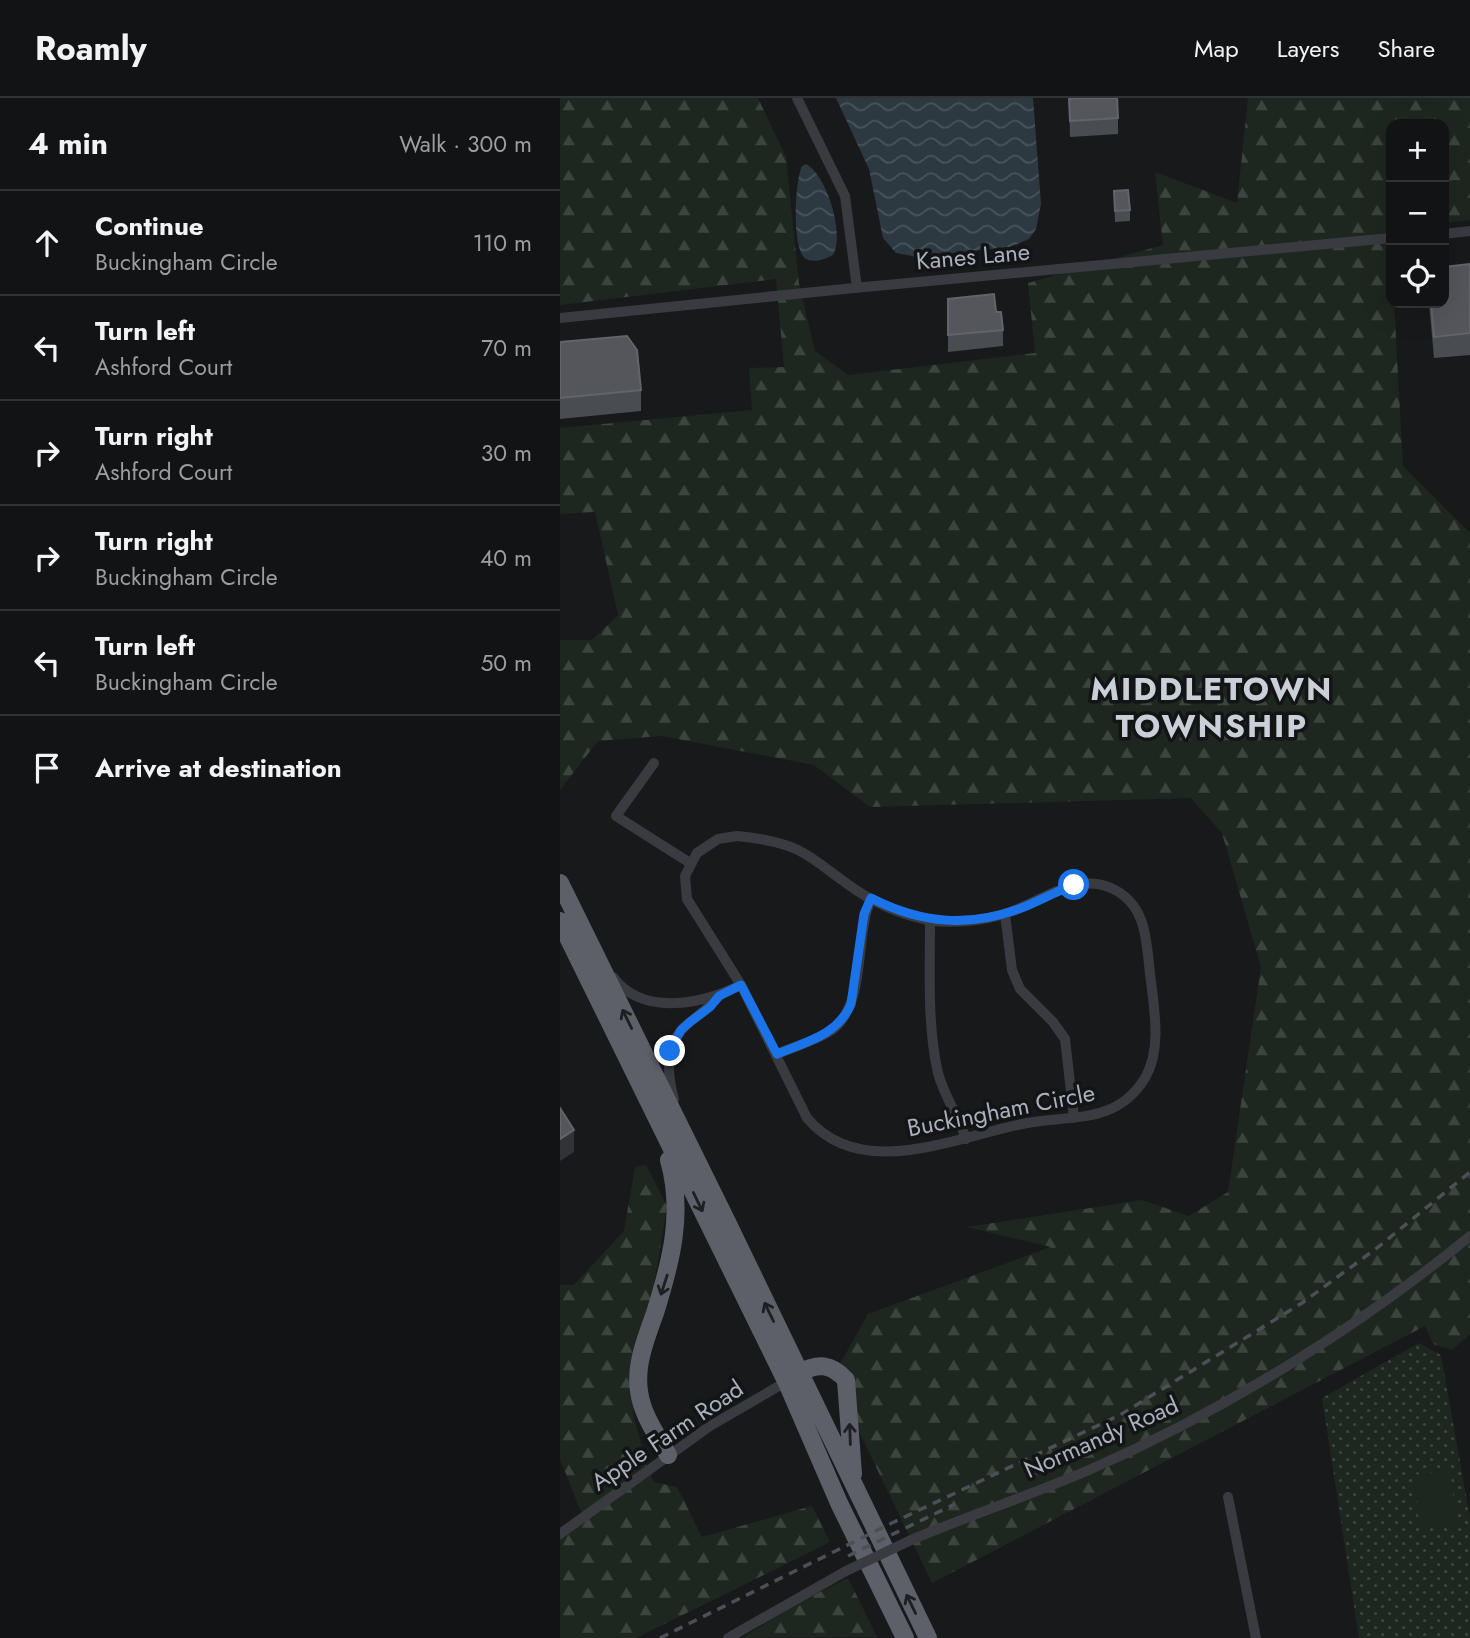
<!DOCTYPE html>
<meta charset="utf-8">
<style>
body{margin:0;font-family:Jost,sans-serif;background:#1b1c1d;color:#f1f3f6}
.controls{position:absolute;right:21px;top:21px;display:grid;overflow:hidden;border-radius:14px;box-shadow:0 7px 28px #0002}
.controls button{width:63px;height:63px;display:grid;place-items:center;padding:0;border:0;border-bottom:2px solid #313234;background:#121314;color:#f1f3f6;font:35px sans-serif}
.stop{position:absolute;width:21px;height:21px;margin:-16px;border:5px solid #1a73e8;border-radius:50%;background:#fff}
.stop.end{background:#1a73e8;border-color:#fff;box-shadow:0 2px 7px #0008}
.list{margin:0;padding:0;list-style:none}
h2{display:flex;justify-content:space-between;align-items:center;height:91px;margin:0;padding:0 28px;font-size:30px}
h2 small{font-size:23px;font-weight:400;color:#9c9ea0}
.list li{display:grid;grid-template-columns:46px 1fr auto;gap:21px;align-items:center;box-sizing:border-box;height:105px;padding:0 28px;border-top:2px solid #313234}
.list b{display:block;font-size:26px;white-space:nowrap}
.list p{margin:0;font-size:23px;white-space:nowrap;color:#9c9ea0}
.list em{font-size:23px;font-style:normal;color:#9c9ea0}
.icon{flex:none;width:38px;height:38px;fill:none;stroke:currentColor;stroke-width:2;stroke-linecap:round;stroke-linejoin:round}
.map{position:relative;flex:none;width:910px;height:1540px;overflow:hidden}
header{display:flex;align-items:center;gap:42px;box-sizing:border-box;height:98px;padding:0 35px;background:#121314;border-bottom:2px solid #313234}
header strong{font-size:33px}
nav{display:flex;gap:38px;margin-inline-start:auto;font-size:24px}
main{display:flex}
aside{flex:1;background:#121314}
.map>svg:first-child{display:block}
.grass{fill:url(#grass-dots)}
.forest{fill:url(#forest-firs)}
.garden{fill:#1e271f}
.water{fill:url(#water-waves)}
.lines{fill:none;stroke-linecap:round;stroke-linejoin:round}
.minor{stroke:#393b40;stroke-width:10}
.trunk{stroke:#5d6069;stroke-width:18}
.rail{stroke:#4c4f56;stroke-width:3.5;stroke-dasharray:9 7;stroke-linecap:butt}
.minor-bridge{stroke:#393b40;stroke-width:10}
.wall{fill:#494c50}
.shaded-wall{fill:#313336}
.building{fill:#54565c;stroke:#61646b;stroke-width:2}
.oneway{stroke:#1e1f22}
.route{stroke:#1a73e8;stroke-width:9}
.labels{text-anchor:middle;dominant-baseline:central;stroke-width:7;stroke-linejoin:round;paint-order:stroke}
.street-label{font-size:24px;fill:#aab0bc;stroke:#131416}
.district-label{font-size:32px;font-weight:bold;letter-spacing:2px;fill:#cbcfd7;stroke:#131416}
</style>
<header>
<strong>Roamly</strong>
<nav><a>Map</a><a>Layers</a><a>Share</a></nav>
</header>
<main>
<aside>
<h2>4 min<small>Walk · 300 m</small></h2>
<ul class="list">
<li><svg class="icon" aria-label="ahead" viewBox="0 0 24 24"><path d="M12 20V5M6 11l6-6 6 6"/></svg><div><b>Continue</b><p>Buckingham Circle</p></div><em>110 m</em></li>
<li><svg class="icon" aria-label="left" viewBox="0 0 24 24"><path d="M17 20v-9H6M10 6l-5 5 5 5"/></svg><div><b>Turn left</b><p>Ashford Court</p></div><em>70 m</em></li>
<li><svg class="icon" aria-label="right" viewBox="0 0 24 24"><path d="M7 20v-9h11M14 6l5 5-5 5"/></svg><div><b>Turn right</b><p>Ashford Court</p></div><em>30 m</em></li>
<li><svg class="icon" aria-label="right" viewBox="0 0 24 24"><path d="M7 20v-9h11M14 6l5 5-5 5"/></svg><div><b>Turn right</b><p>Buckingham Circle</p></div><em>40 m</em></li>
<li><svg class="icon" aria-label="left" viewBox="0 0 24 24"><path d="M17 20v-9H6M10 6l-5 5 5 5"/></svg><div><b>Turn left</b><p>Buckingham Circle</p></div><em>50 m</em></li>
<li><svg class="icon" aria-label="arrive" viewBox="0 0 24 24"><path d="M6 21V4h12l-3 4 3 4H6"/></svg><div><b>Arrive at destination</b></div></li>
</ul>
</aside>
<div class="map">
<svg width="910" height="1540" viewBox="0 0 910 1540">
<defs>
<pattern id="grass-dots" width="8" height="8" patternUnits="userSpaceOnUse" patternTransform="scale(1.75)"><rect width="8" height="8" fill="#1e271f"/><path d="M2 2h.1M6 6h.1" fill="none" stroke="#3c443e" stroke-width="1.8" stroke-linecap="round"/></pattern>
<pattern id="forest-firs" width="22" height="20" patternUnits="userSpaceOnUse" patternTransform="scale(1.75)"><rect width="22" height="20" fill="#1e271f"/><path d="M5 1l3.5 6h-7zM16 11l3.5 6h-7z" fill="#3c443e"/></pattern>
<pattern id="water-waves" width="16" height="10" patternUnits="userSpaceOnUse" patternTransform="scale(1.75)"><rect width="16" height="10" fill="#2d3941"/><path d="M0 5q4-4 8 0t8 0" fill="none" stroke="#49535a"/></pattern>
</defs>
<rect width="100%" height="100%" fill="#18191b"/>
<!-- grass -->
<path class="grass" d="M 859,1245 L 881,1257 L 910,1420 L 910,1540 L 799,1540 L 762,1300 Z"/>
<!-- forest -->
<path class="forest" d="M 0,0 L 198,0 L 226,59 L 239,186 L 255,253 L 288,277 L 475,255 L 468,185 L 603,147 L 595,74 L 677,105 L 688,0 L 910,0 L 910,122 L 884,125 L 884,26 L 831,26 L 831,205 L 834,205 L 843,368 L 910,435 L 910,1236 L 892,1252 L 873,1246 L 865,1228 L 372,1485 L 277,1288 L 280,1266 L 308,1216 L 491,1149 L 407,1129 L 582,1102 L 629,1118 L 668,1094 L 701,869 L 662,735 L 631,700 L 310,709 L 254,667 L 102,638 L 38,643 L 0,692 L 0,542 L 32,542 L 58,517 L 35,414 L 0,416 L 0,330 L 192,312 L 189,270 L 224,269 L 216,181 L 0,207 Z
M 86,1067 L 107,1108 L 73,1316 L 88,1372 L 94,1384 L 117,1389 L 142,1439 L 252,1408 L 270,1444 L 76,1540 L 0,1540 L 0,1441 L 24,1421 L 0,1361 L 0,1187 L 14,1187 L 64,1133 L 75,1069 Z
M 288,1480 L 317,1539 L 182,1540 L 238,1505 Z"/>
<!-- garden -->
<path class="garden" d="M 890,1372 L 897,1426 L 860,1431 L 853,1377 Z"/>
<!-- water -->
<path class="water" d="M 276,0 L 473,0 L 481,106 L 476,131 L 469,141 L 450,149 L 357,159 L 336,155 L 323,140 L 309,71 Z
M 246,66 C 267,77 285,137 273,157 C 266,161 254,165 246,161 C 231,152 235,82 242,68 Z"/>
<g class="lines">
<!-- minor -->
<path class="minor" d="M 237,0 L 285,98 L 297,190
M 884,136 L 910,133
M 0,220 L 294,190 L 831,140
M 94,665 L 56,718 L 130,765
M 177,738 C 198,740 219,743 238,752 C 256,761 270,774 286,785 C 310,803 339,816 368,822 C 392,826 423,823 447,815 C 479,805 515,774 551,790 C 583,804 586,835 589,866 C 592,901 604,948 585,980 C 556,1028 508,1016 462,1026 C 395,1039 301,1084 247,1020 L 181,887 L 127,801 L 125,778 L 137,755 L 158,741 Z
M 445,816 L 452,872 L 460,891 L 493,924 L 505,941 L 514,1020
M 370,822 C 370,870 367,928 378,975 C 384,998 399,1019 406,1041
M 53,879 C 83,919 142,906 181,887
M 217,956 C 235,948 256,943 272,932 C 307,906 294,839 311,801
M 114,1001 C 106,973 105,943 130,924 C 141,915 150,909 159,898
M 668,1399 L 696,1540
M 0,1436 L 150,1328 L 231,1281
M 351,1442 C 410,1417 471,1397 529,1372 C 662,1314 798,1230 910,1138
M 168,1540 L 286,1473"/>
<!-- trunk -->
<path class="trunk" d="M 0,785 L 168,1126 L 368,1540
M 0,823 L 227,1285 L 279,1405 L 345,1540
M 238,1275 C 258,1265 271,1265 286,1282 L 293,1376
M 108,1357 C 97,1337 82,1317 79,1293 C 75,1267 86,1240 95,1215 C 111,1164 124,1115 109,1062"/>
<!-- rail -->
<path class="rail" d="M 288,1458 L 395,1406
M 100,1540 L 334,1424 L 560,1317 L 742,1205 L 817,1150 L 910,1074"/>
<!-- minor-bridge -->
<path class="minor-bridge" d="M 286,1473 L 351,1442"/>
</g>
<!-- wall -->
<path class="wall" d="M 509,1 L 558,20 L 558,36 L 510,39 Z
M 554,93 L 570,112 L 570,123 L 555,124 Z
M 910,166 L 910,257 L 874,260 L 869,205 L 884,205 Z
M 388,201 L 436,214 L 443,232 L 443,248 L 388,254 Z
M 0,244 L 81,292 L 81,313 L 0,321 Z"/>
<!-- shaded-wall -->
<path class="shaded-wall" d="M 14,1032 L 14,1054 L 0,1063 L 0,1041 Z"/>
<!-- building -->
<path class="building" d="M 516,0 L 557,0 L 558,20 L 510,23 L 509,1 Z
M 568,92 L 570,112 L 555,113 L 554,93 Z
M 910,166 L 910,235 L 874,239 L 871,205 L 884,205 L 884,169 Z
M 434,196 L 436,214 L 441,214 L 443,232 L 388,237 L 388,201 Z
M 67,238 L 77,252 L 81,292 L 0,300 L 0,244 Z
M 0,1010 L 14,1032 L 0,1041 Z"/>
<!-- one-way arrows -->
<defs><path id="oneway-shaft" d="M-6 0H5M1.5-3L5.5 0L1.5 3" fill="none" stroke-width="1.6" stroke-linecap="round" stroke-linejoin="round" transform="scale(1.75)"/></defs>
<g class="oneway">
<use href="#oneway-shaft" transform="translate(67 921) rotate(-116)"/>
<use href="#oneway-shaft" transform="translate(138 1104) rotate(64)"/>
<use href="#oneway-shaft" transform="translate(104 1187) rotate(108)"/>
<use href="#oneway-shaft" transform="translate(209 1214) rotate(-116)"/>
<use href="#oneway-shaft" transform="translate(290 1336) rotate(-92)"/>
<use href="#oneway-shaft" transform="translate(351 1506) rotate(-116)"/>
</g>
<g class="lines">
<!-- route -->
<path class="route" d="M 110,953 L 121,932 L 130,924 L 150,909 L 159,898 L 181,887 L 217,956 C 246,944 278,937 291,906 L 304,816 L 311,800 C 362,826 410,830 464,809 C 481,802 497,793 514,787"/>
</g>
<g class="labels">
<!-- street labels -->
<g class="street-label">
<text transform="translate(413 158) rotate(-5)">Kanes Lane</text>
<text transform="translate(441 1012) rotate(-11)">Buckingham Circle</text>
<text transform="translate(107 1337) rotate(-34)">Apple Farm Road</text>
<text transform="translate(541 1339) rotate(-24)">Normandy Road</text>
</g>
<!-- district labels -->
<g class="district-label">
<text x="652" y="591">MIDDLETOWN<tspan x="652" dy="37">TOWNSHIP</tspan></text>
</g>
</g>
</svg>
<div class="controls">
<button>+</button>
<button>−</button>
<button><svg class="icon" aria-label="locate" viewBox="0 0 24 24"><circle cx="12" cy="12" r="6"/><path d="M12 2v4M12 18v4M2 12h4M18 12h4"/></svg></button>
</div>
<div class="stop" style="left:514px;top:787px"></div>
<div class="stop end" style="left:110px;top:953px"></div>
</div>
</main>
